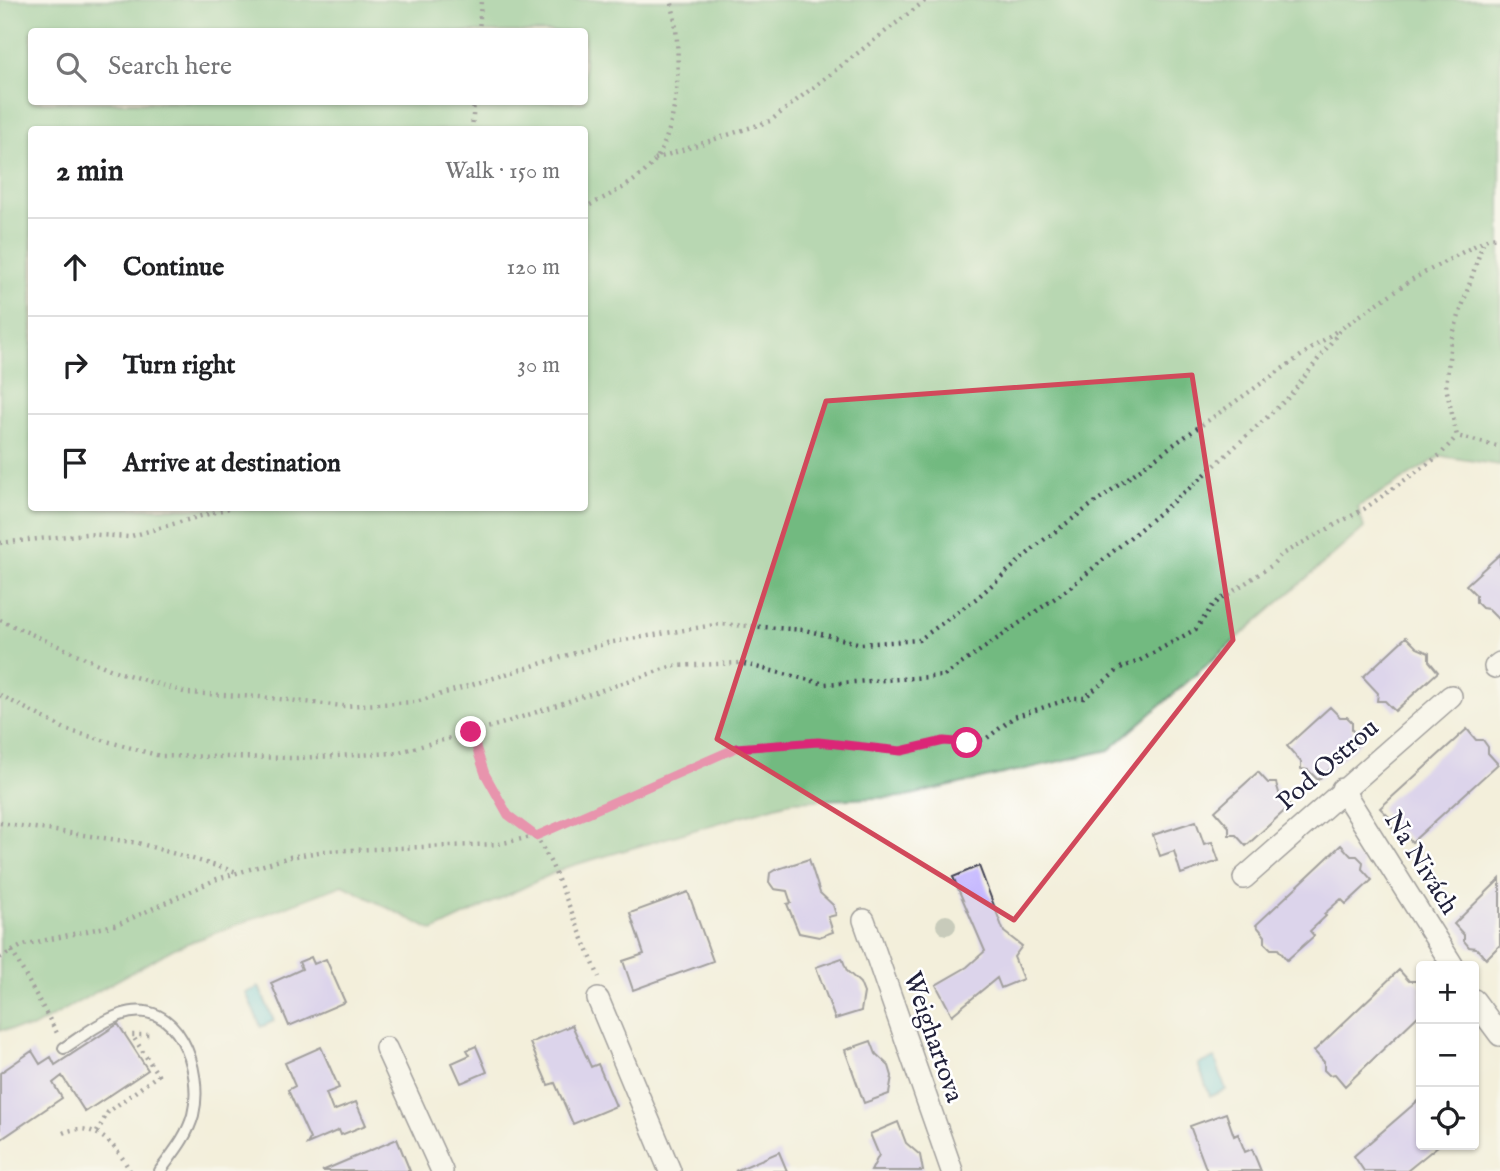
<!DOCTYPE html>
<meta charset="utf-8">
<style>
body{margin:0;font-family:"IM FELL English",serif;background:#f2f2f2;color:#202124}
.controls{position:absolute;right:21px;bottom:21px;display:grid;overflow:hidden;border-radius:7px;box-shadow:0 2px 5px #0004}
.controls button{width:63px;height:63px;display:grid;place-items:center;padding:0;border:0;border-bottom:2px solid #e0e0e0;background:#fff;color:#202124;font:35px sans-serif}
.stop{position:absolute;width:21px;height:21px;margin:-16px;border:5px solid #db2777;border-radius:50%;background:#fff}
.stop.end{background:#db2777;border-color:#fff;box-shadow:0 2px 7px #0008}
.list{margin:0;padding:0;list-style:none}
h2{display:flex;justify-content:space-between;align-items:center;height:91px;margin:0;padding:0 28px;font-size:30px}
h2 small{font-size:23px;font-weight:400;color:#757577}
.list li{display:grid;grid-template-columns:46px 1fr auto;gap:21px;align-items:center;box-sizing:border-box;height:98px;padding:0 28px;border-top:2px solid #e0e0e0}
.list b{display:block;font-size:26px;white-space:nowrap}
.list em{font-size:23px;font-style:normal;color:#757577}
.icon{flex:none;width:38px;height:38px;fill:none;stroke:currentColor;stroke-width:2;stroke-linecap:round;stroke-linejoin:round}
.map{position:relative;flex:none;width:1500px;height:1171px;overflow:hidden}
.search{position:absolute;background:#fff;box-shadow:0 2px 5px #0004;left:28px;top:28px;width:560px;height:77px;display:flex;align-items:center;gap:18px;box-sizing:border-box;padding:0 24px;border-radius:7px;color:#757577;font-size:26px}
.panel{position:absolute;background:#fff;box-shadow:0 2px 5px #0004;left:28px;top:126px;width:560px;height:385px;border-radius:7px}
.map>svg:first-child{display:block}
.forest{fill:#72ba80;stroke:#4a6e5e;stroke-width:2;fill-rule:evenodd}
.water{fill:#5cc4d9;stroke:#3f738a;stroke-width:2}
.building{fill:#c1b3fe}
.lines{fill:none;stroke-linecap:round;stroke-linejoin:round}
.lane-casing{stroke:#414153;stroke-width:14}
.street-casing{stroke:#414153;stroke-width:24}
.path{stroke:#414153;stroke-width:4.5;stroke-dasharray:2 5;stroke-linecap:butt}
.lane{stroke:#fff;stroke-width:10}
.street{stroke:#fff;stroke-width:21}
.tree{fill:#95a195}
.route{stroke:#db2777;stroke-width:9}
.marked{fill:none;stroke:#d1495b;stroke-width:5;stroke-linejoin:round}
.labels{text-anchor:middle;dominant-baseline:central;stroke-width:5;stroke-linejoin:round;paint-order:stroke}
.street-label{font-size:26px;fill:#22223b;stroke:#fff}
</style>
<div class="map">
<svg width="1500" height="1171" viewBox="0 0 1500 1171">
<rect width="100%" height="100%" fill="#fff"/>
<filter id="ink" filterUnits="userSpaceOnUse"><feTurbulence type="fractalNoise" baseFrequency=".0143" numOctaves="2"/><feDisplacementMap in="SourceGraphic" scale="14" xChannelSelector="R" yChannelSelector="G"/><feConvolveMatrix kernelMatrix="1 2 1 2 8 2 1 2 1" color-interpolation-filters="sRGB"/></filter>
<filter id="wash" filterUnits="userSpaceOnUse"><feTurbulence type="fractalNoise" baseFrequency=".00686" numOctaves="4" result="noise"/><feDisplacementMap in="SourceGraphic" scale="28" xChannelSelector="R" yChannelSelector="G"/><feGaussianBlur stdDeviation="1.57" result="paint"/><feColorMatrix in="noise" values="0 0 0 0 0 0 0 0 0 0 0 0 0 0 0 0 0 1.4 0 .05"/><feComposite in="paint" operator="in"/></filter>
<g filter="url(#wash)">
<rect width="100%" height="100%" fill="#f3efdb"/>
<!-- forest -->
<path class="forest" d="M 0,0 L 1500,0 L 1500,465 L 1441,456 L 1358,507 L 1364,528 L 1109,750 L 902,797 L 793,801 L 564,868 L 433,931 L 343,885 L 175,948 L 32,1028 L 0,1030 ZM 32,32 L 584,32 L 584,102 L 32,102 ZM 32,130 L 584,130 L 584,508 L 32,508 Z"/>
<!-- water -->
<path class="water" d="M 259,987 L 274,1021 L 261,1027 L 246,993 Z
M 1215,1058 L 1226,1090 L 1210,1096 L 1198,1064 Z"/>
<g id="blocks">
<!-- building -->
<path class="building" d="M 1500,554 L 1500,617 L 1498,619 L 1488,609 L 1482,608 L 1476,602 L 1476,595 L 1466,585 Z
M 1406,637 L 1417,648 L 1429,653 L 1429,661 L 1438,672 L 1395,711 L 1385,701 L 1377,701 L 1378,693 L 1363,677 Z
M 1330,707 L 1340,717 L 1347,717 L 1352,722 L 1352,730 L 1362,741 L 1318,780 L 1308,770 L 1301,769 L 1301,762 L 1287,746 Z
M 1467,729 L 1476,740 L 1483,740 L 1488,747 L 1488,753 L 1498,764 L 1412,842 L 1402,832 L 1395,831 L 1390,825 L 1390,818 L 1380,808 Z
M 1258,772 L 1268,783 L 1276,783 L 1280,796 L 1290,806 L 1246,846 L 1236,835 L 1229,835 L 1229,827 L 1215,811 Z
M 1196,821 L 1204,844 L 1212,842 L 1219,861 L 1181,874 L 1174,851 L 1160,856 L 1153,835 Z
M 1341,845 L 1351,856 L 1357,856 L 1363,862 L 1362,869 L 1372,880 L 1346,904 L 1341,899 L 1324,914 L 1326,916 L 1310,931 L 1314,936 L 1287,960 L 1278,949 L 1271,949 L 1265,943 L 1265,936 L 1256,925 Z
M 809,859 L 820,893 L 833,905 L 836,915 L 828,917 L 833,932 L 819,937 L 799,933 L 787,904 L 791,903 L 787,891 L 774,889 L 769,882 L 770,873 L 775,870 Z
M 979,866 L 1004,932 L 1022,946 L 1014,957 L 1023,979 L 1001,988 L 997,978 L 952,1015 L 936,985 L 967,967 L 985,951 L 953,877 Z
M 1500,879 L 1500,945 L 1486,959 L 1476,948 L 1469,947 L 1464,941 L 1464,935 L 1454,924 Z
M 688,892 L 713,961 L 633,990 L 623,961 L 644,954 L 630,913 Z
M 311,957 L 314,964 L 326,959 L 345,1002 L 289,1026 L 271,983 L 302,969 L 299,962 Z
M 842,958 L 847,971 L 860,983 L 864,993 L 861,1011 L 835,1019 L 816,967 Z
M 1399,970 L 1409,981 L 1416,981 L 1421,987 L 1421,1013 L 1345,1086 L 1335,1074 L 1329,1075 L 1324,1070 L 1324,1062 L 1314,1051 Z
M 118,1024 L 148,1070 L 85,1112 L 62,1076 L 53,1083 L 62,1098 L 0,1140 L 0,1073 L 32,1051 L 40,1064 L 51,1057 L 55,1065 Z
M 572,1025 L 591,1067 L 598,1064 L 616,1106 L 573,1124 L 555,1083 L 548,1085 L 530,1043 Z
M 871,1041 L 876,1054 L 889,1066 L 892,1076 L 889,1094 L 864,1103 L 845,1050 Z
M 476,1046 L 487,1072 L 461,1083 L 452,1063 L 470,1055 L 467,1050 Z
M 321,1047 L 339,1088 L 326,1093 L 333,1111 L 356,1102 L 366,1125 L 341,1135 L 339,1130 L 307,1144 L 310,1139 L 288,1090 L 295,1086 L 285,1063 Z
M 1421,1098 L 1421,1145 L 1439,1145 L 1407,1171 L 1364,1171 L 1354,1156 Z
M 1226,1113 L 1234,1136 L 1238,1134 L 1245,1152 L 1252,1149 L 1261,1171 L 1207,1171 L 1190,1126 Z
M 898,1122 L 906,1143 L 920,1155 L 923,1171 L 871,1171 L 879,1155 L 870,1134 Z
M 397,1139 L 410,1171 L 322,1171 Z
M 779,1152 L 787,1171 L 735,1171 Z"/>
</g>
</g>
<g filter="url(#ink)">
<use href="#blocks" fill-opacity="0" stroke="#414153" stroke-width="2"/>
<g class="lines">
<defs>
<path id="lane" d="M 64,1048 C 81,1037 100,1022 120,1015 C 178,994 204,1071 193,1115 C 187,1137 173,1153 160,1171"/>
<path id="street" d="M 1495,667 L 1500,663
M 1342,789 L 1453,966
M 1244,878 L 1451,696
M 864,920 L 952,1171
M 598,999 L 670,1171
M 1474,1000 L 1500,1035
M 386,1048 L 442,1171"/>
</defs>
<!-- lane casing -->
<use href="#lane" class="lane-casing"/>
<!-- street casing -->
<use href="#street" class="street-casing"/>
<!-- path -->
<path class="path" d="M 479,32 L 481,0
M 472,130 L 474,102
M 655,159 L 770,121 L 926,0
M 584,208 C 609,195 640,182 656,159 C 681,121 682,44 671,0
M 1483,243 L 1451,340 L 1446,387 L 1457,436 L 1500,447
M 0,543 L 86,534 L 128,537 L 229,508
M 0,620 L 112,670 L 187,693 L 260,697 L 343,706 L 416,702 L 607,643 L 720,624 L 805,630 L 861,644 L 919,640 L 977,598 L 1041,542 L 1173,445 L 1338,330
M 0,695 L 67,730 L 160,756 L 296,758 L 396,753 L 501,724 L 673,666 L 740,663 L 825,684 L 944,676 L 1068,589 L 1199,480 L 1290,396 L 1342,328 L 1411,280 L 1489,238 L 1500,237
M 471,732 L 485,774 L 508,815 L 536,836 L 551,863 L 599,977
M 0,823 L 138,843 L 237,872
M 12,951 L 57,1033
M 0,958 L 23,945 L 119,924 L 217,879 L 290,857 L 325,851 L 498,844 L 536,836 L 736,748 L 818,742 L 901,751 L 944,741 L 967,743 L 986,739 L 1014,717 L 1072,698 L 1084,698 L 1122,667 L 1137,662 L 1196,629 L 1214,604 L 1271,566 L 1282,554 L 1364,509 L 1440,455 L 1457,436
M 97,1132 L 108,1112 L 158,1075 L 132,1035 L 150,1035
M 63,1133 C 94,1119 117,1146 130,1171"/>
<!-- lane -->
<use href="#lane" class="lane"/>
<!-- street -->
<use href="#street" class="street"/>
</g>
<!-- trees -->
<circle class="tree" cx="946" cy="925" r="10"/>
</g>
<g class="lines" filter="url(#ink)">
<!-- route -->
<path class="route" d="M 471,732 L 485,774 L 508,815 L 536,836 L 736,748 L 818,742 L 901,751 L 944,741 L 967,743"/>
</g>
<!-- marked area -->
<path d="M0 0H1500V1171H0ZM 1192,375 L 1233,640 L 1014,920 L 717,739 L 826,401 Z" fill="#f3efdb" fill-opacity=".55" fill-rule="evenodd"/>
<path class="marked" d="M 1192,375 L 1233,640 L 1014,920 L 717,739 L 826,401 Z"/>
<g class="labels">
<!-- street labels -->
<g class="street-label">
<text transform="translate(1328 765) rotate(-41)">Pod Ostrou</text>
<text transform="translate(1421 863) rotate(58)">Na Nivách</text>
<text transform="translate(933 1037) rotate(71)">Weighartova</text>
</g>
</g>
</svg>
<div class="controls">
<button>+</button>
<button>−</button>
<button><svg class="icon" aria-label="locate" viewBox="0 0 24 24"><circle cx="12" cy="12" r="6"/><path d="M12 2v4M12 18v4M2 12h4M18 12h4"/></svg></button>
</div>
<div class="stop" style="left:967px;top:743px"></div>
<div class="stop end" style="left:471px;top:732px"></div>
<div class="search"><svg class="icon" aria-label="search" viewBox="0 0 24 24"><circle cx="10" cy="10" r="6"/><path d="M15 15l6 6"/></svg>Search here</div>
<section class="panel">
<h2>2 min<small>Walk · 150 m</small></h2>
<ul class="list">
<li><svg class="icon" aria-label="ahead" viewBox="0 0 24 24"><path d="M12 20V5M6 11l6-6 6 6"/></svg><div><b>Continue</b></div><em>120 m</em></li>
<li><svg class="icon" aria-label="right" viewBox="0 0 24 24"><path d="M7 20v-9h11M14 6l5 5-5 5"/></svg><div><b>Turn right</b></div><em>30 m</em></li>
<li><svg class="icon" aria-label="arrive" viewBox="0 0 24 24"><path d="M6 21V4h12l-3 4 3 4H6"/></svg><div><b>Arrive at destination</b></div></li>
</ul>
</section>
</div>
